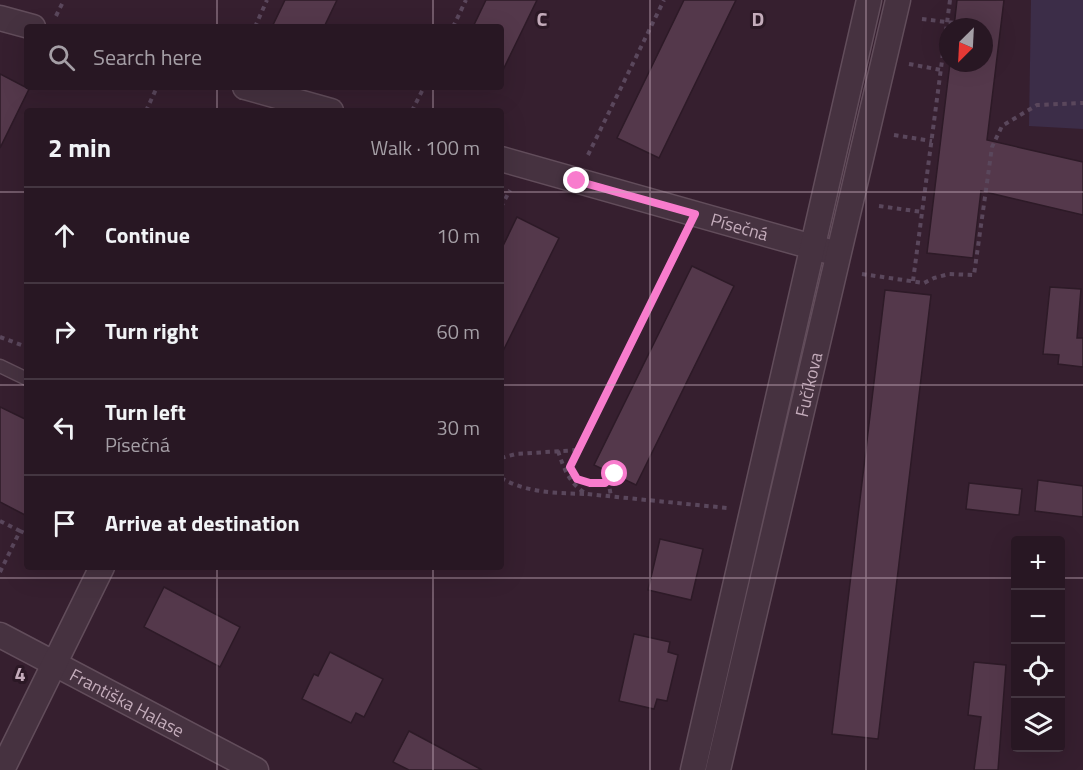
<!DOCTYPE html>
<meta charset="utf-8">
<style>
body{margin:0;font-family:"Titillium Web",sans-serif;background:#30202b;color:#f1f3f6}
.controls{position:absolute;right:18px;bottom:18px;display:grid;overflow:hidden;border-radius:6px;box-shadow:0 6px 24px #0002}
.controls button{width:54px;height:54px;display:grid;place-items:center;padding:0;border:0;border-bottom:2px solid #443641;background:#281723;color:#f1f3f6;font:30px sans-serif}
.compass{position:absolute;left:939px;top:18px;width:54px;height:54px;border-radius:50%;background:#281723;box-shadow:0 6px 24px #0002;rotate:204deg}
.stop{position:absolute;width:18px;height:18px;margin:-14px;border:4px solid #f87ccd;border-radius:50%;background:#fff}
.stop.end{background:#f87ccd;border-color:#fff;box-shadow:0 2px 6px #0008}
.list{margin:0;padding:0;list-style:none}
h2{display:flex;justify-content:space-between;align-items:center;height:78px;margin:0;padding:0 24px;font-size:26px}
h2 small{font-size:20px;font-weight:400;color:#a59fa6}
.list li{display:grid;grid-template-columns:39px 1fr auto;gap:18px;align-items:center;box-sizing:border-box;height:96px;padding:0 24px;border-top:2px solid #443641}
.list b{display:block;font-size:22px;white-space:nowrap}
.list p{margin:0;font-size:20px;white-space:nowrap;color:#a59fa6}
.list em{font-size:20px;font-style:normal;color:#a59fa6}
.icon{flex:none;width:33px;height:33px;fill:none;stroke:currentColor;stroke-width:2;stroke-linecap:round;stroke-linejoin:round}
.map{position:relative;flex:none;width:1083px;height:770px;overflow:hidden}
.search{position:absolute;background:#281723;box-shadow:0 6px 24px #0002;left:24px;top:24px;width:480px;height:66px;display:flex;align-items:center;gap:15px;box-sizing:border-box;padding:0 21px;border-radius:6px;color:#a59fa6;font-size:22px}
.panel{position:absolute;background:#281723;box-shadow:0 6px 24px #0002;left:24px;top:108px;width:480px;height:462px;border-radius:6px}
.map>svg:first-child{display:block}
.green{fill:#3c2d48}
.building{fill:#54384b;stroke:#2d1a27;stroke-width:1.5}
.lines{fill:none;stroke-linecap:round;stroke-linejoin:round}
.lane-casing{stroke:#624d5b;stroke-width:15}
.street-casing{stroke:#624d5b;stroke-width:27}
.path{stroke:#5a475c;stroke-width:4;stroke-dasharray:4.5 4.5;stroke-linecap:butt}
.lane{stroke:#463240;stroke-width:12}
.street{stroke:#463240;stroke-width:24}
.route{stroke:#f87ccd;stroke-width:8}
.grid{fill:none;stroke:#c4acbb;stroke-width:1.5;stroke-opacity:0.55}
.labels{text-anchor:middle;dominant-baseline:central;stroke-width:6;stroke-linejoin:round;paint-order:stroke}
.street-label{font-size:18px;fill:#c4acbb;stroke:#2b1825}
.grid-label{font-size:20px;text-anchor:middle;font-weight:bold;fill:#c4acbb;stroke:#2b1825;stroke-width:6;stroke-linejoin:round;paint-order:stroke}
</style>
<div class="map">
<svg width="1083" height="770" viewBox="0 0 1083 770">
<rect width="100%" height="100%" fill="#361f2f"/>
<!-- green -->
<path class="green" d="M 1031,0 L 1083,0 L 1083,129 L 1029,126 Z"/>
<!-- building -->
<path class="building" d="M 285,0 L 337,0 L 324,27 L 272,27 Z
M 486,0 L 537,0 L 501,74 L 501,27 L 473,27 Z
M 684,0 L 736,0 L 659,158 L 617,138 Z
M 957,0 L 1004,0 L 987,140 L 1083,162 L 1083,215 L 981,191 L 973,258 L 927,253 L 950,63 L 984,63 L 984,27 L 954,27 Z
M 0,74 L 29,89 L 0,148 Z
M 517,217 L 559,238 L 501,355 L 501,250 Z
M 692,266 L 734,286 L 636,485 L 594,465 Z
M 1050,287 L 1081,289 L 1077,338 L 1083,338 L 1083,367 L 1058,364 L 1059,355 L 1043,354 Z
M 885,290 L 931,295 L 878,739 L 832,734 Z
M 0,407 L 27,420 L 27,516 L 0,502 Z
M 1038,480 L 1083,486 L 1083,517 L 1035,511 Z
M 969,483 L 1022,489 L 1019,515 L 966,509 Z
M 660,539 L 703,549 L 691,600 L 648,590 Z
M 164,587 L 240,627 L 220,667 L 144,627 Z
M 634,634 L 670,642 L 668,652 L 678,655 L 667,701 L 657,699 L 654,709 L 619,701 Z
M 330,652 L 383,679 L 364,717 L 356,713 L 351,723 L 302,699 L 314,674 L 318,676 Z
M 974,662 L 1006,665 L 998,770 L 974,770 L 981,717 L 968,715 Z
M 409,731 L 482,770 L 409,770 L 393,762 Z"/>
<g class="lines">
<defs>
<path id="lane" d="M 0,366 L 27,379"/>
<g id="street">
<path d="M 0,18 L 33,27"/>
<path d="M 245,87 L 331,111"/>
<path id="s1" d="M 501,159 L 827,251"/>
<path id="s2" d="M 0,635 L 256,770"/>
<path d="M 2,770 L 102,567"/>
<path d="M 693,770 L 869,0"/>
<path id="s3" d="M 718,770 L 898,0"/>
</g>
</defs>
<!-- lane casing -->
<use href="#lane" class="lane-casing"/>
<!-- street casing -->
<use href="#street" class="street-casing"/>
<!-- path -->
<path class="path" d="M 56,16 L 64,0
M 922,19 L 955,23
M 255,27 L 267,0
M 453,27 L 466,0
M 909,64 L 941,70
M 146,111 L 157,87
M 412,111 L 424,87
M 894,135 L 932,141
M 588,155 L 664,0
M 879,206 L 922,212
M 501,207 L 510,190
M 862,274 L 924,283 L 934,278 L 949,274 L 974,275 L 992,147 L 1002,126 L 1037,105 L 1083,103
M 913,281 L 950,0
M 0,337 L 27,347
M 558,451 C 564,469 570,485 587,494 L 727,508
M 501,458 L 516,454 L 578,450
M 615,474 L 605,483 L 590,483 L 577,479 L 570,467 L 682,239
M 501,478 C 527,493 556,493 585,494
M 608,480 L 611,496
M 0,521 L 20,531
M 0,572 L 20,531 L 27,534"/>
<!-- lane -->
<use href="#lane" class="lane"/>
<!-- street -->
<use href="#street" class="street"/>
</g>
<g class="lines">
<!-- route -->
<path class="route" d="M 577,181 L 695,214 L 570,467 L 577,479 L 590,483 L 605,483 L 615,474"/>
</g>
<!-- grid -->
<path class="grid" d="M 217,0 L 217,27M 433,0 L 433,27M 650,0 L 650,770M 866,0 L 866,770M 217,87 L 217,111M 433,87 L 433,111M 0,192 L 27,192M 501,192 L 1083,192M 0,385 L 27,385M 501,385 L 1083,385M 217,567 L 217,770M 433,567 L 433,770M 0,578 L 1016,578M 1060,578 L 1083,578"/>
<g class="labels">
<!-- street labels -->
<g class="street-label">
<text stroke="none"><textPath href="#s1" startOffset="248">Písečná</textPath></text>
<text stroke="none"><textPath href="#s3" startOffset="396">Fučíkova</textPath></text>
<text stroke="none"><textPath href="#s2" startOffset="144">Františka Halase</textPath></text>
</g>
</g>
<g class="grid-label">
<text x="542" y="26">C</text>
<text x="758" y="26">D</text>
<text x="20" y="681">4</text>
</g>
</svg>
<div class="controls">
<button>+</button>
<button>−</button>
<button><svg class="icon" aria-label="locate" viewBox="0 0 24 24"><circle cx="12" cy="12" r="6"/><path d="M12 2v4M12 18v4M2 12h4M18 12h4"/></svg></button>
<button><svg class="icon" aria-label="layers" viewBox="0 0 24 24"><path d="M12 4l9 5-9 5-9-5zM3 14l9 5 9-5"/></svg></button>
</div>
<svg class="compass" viewBox="-18 -18 36 36"><path d="M0-13l5 13h-10z" fill="#e53935"/><path d="M0 13l5-13h-10z" fill="#a59fa6"/></svg>
<div class="stop" style="left:615px;top:474px"></div>
<div class="stop end" style="left:577px;top:181px"></div>
<div class="search"><svg class="icon" aria-label="search" viewBox="0 0 24 24"><circle cx="10" cy="10" r="6"/><path d="M15 15l6 6"/></svg>Search here</div>
<section class="panel">
<h2>2 min<small>Walk · 100 m</small></h2>
<ul class="list">
<li><svg class="icon" aria-label="ahead" viewBox="0 0 24 24"><path d="M12 20V5M6 11l6-6 6 6"/></svg><div><b>Continue</b></div><em>10 m</em></li>
<li><svg class="icon" aria-label="right" viewBox="0 0 24 24"><path d="M7 20v-9h11M14 6l5 5-5 5"/></svg><div><b>Turn right</b></div><em>60 m</em></li>
<li><svg class="icon" aria-label="left" viewBox="0 0 24 24"><path d="M17 20v-9H6M10 6l-5 5 5 5"/></svg><div><b>Turn left</b><p>Písečná</p></div><em>30 m</em></li>
<li><svg class="icon" aria-label="arrive" viewBox="0 0 24 24"><path d="M6 21V4h12l-3 4 3 4H6"/></svg><div><b>Arrive at destination</b></div></li>
</ul>
</section>
</div>
